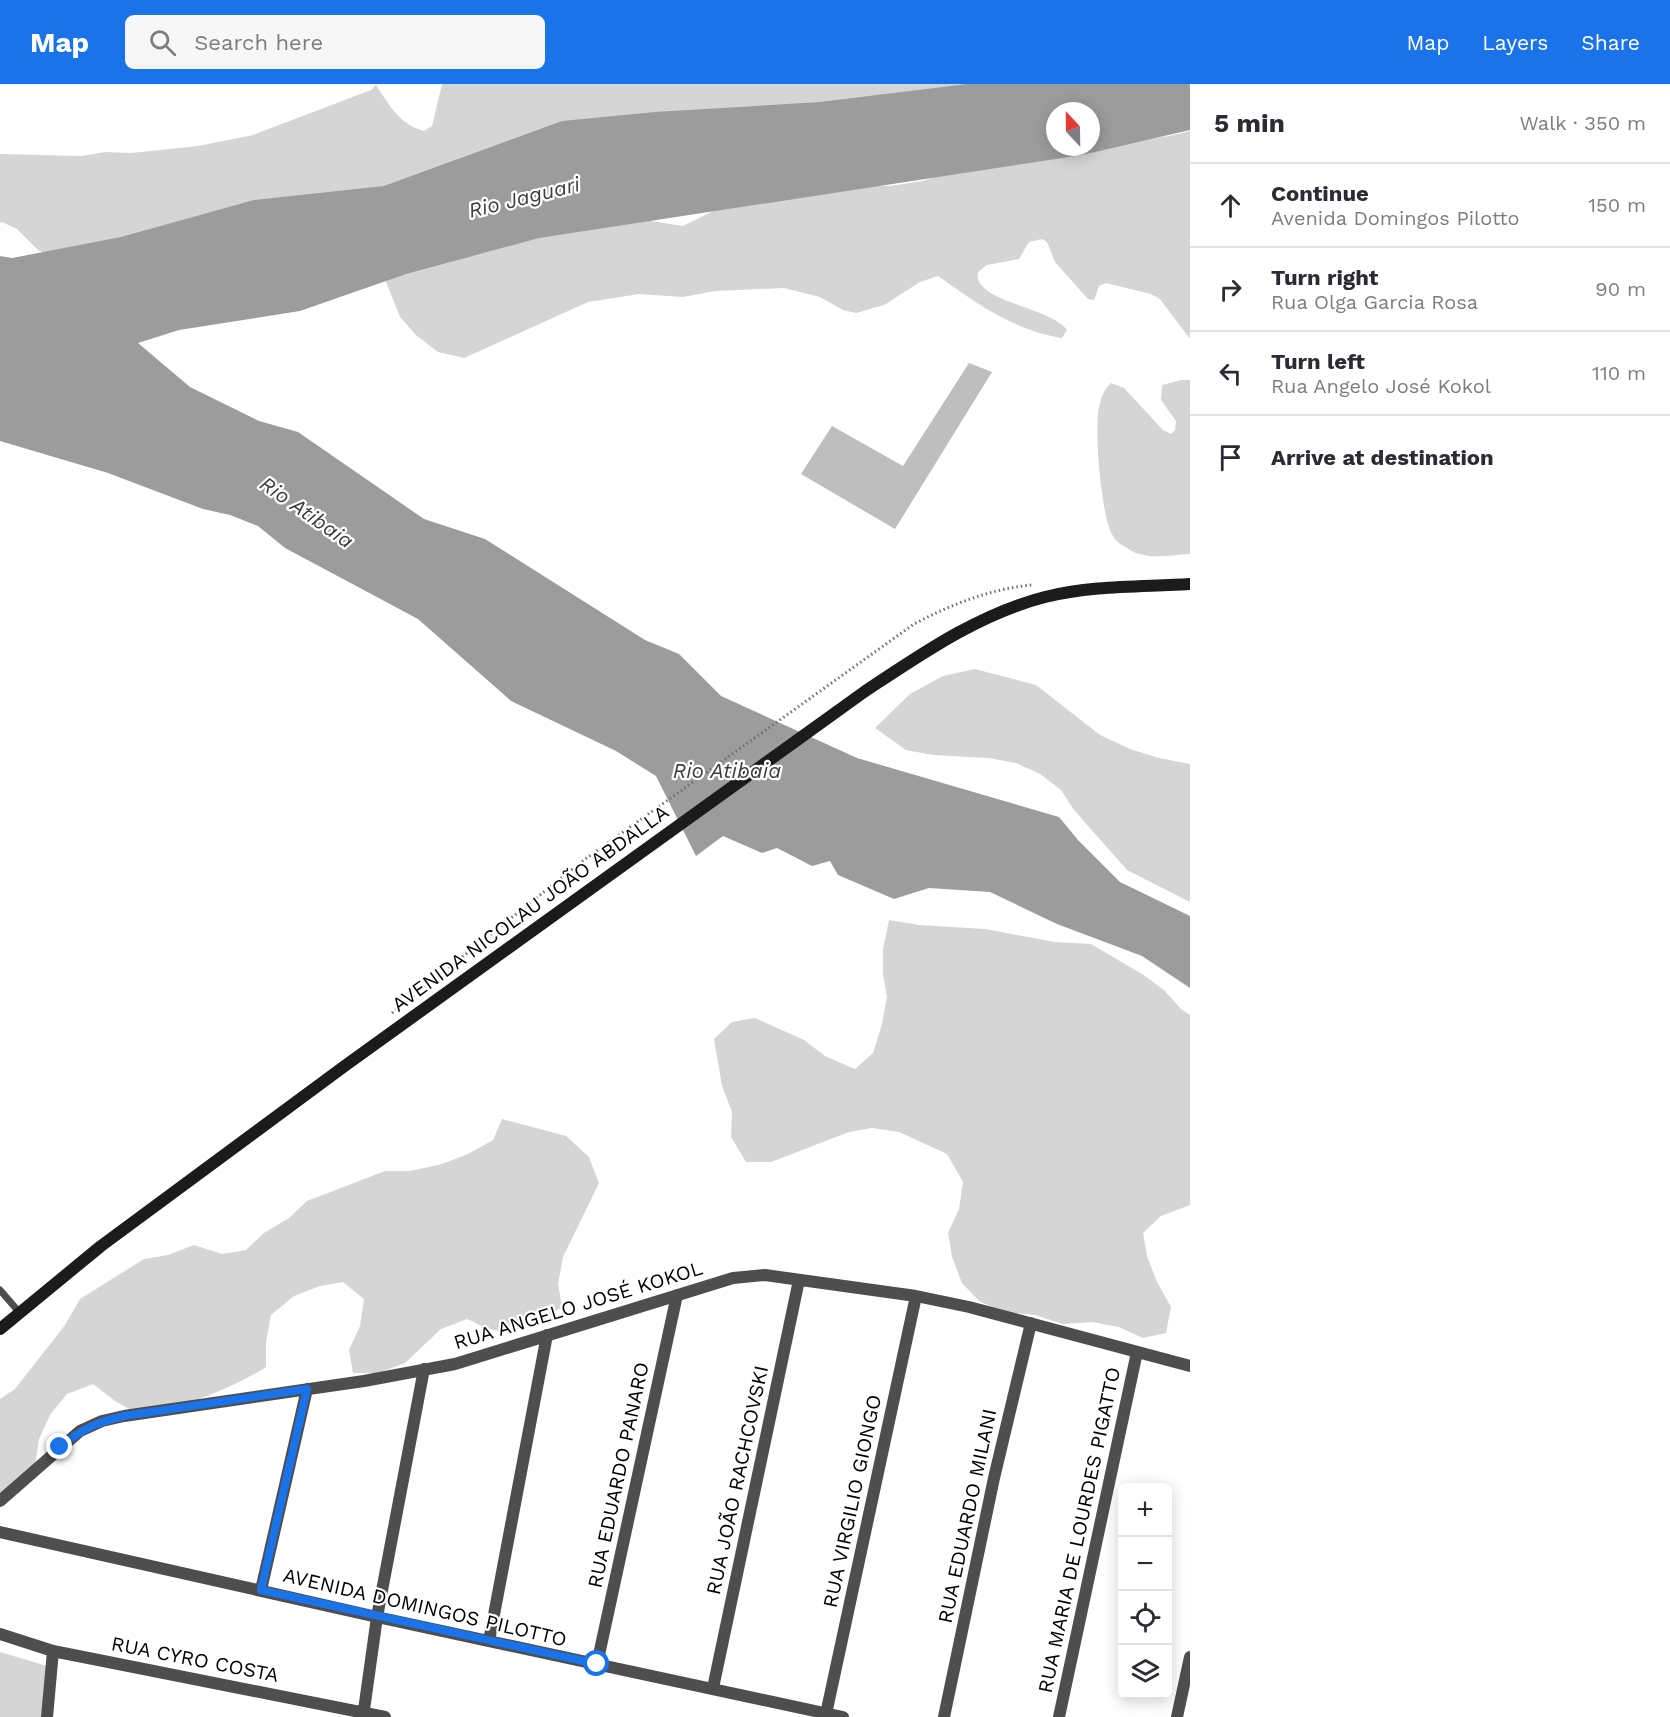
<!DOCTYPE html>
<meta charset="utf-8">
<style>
body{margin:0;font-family:"Work Sans",sans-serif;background:#f7f7f7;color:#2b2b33}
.controls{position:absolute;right:18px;bottom:18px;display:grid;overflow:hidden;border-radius:9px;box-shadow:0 3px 15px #0003}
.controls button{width:54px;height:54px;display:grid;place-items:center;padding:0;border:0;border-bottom:2px solid #e1e1e2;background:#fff;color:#2b2b33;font:30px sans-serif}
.compass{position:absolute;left:1046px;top:18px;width:54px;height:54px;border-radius:50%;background:#fff;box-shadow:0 3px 15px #0003;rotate:338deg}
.stop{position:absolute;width:18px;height:18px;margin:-14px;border:4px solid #1a73e8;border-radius:50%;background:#fff}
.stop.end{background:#1a73e8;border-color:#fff;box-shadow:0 2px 6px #0008}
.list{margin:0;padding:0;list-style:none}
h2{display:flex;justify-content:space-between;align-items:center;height:78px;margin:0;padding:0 24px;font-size:26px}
h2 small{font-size:20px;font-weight:400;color:#7c7c81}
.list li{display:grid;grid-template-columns:39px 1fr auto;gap:18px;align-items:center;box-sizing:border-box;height:84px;padding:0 24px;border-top:2px solid #e1e1e2}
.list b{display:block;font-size:22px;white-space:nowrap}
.list p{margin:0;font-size:20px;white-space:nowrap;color:#7c7c81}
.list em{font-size:20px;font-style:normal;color:#7c7c81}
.icon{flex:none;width:33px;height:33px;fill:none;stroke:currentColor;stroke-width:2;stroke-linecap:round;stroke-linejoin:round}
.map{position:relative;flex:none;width:1190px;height:1633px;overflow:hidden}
header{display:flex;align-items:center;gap:36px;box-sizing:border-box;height:84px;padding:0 30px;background:#1a73e8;color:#fff}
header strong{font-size:28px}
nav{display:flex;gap:33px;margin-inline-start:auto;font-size:21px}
.search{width:420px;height:54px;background:#f7f7f7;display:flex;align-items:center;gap:15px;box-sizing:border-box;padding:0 21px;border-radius:9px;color:#7c7c81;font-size:22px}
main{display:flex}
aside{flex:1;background:#fff}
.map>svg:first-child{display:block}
.green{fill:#d5d5d5}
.water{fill:#9c9c9c;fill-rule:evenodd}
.building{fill:#bebebe}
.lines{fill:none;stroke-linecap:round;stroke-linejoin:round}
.path{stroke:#707070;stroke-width:3;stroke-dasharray:1.5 3;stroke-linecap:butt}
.lane{stroke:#4e4e4e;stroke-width:7}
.street{stroke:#4e4e4e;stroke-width:12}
.secondary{stroke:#1b1b1b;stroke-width:12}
.route{stroke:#1a73e8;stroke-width:8}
.labels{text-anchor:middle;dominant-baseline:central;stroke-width:4.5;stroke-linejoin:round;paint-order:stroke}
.street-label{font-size:20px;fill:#000;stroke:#fff}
.water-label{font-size:21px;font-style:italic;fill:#3d3d3d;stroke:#fff}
</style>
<header>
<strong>Map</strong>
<div class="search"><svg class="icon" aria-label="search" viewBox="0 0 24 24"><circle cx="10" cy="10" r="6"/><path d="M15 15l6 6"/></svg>Search here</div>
<nav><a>Map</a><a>Layers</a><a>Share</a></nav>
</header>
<main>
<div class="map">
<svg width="1190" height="1633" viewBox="0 0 1190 1633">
<rect width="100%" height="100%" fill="#fff"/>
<!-- green -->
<path class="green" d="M 442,0 L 1126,0 L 61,177 L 38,166 L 17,145 L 2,138 L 0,139 L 0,70 L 82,72 L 105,68 L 131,69 L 198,62 L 253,51 L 371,6 L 376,1 C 390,22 399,40 424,47 L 432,42 Z
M 1190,47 L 1190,255 L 1160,215 L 1151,210 L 1106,199 L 1099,202 L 1094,216 L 1088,215 L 1055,178 L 1047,158 L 1042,155 L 1029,158 L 1019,175 L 987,181 L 978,188 C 972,218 1052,223 1067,246 L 1062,254 C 1015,247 976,219 938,192 L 920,198 L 884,221 L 856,229 L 843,226 L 820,213 L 784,204 L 715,207 L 683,213 L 639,210 L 588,218 L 464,274 L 438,268 L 417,252 L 400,233 L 380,183 L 638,135 L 683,142 L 727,120 L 829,102 L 890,102 L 922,97 L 972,82 L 1169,52 Z
M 1181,296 L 1190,296 L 1190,470 C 1170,471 1144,477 1127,464 C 1122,461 1115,457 1113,452 C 1101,434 1094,345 1099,323 C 1101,314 1104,305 1111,299 L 1124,304 L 1163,346 L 1171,350 L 1175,346 L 1176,337 L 1161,316 L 1162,301 Z
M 975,585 L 1036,601 L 1100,651 L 1130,665 L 1159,674 L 1190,680 L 1190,818 L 1127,786 L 1074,726 L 1061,706 L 1040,690 L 1016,679 L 989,674 L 933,671 L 906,666 L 875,644 L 910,610 L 943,592 Z
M 889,836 L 919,841 L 985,845 L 1055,858 L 1091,860 L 1142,890 L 1164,906 L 1181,925 L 1190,931 L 1190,1121 L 1161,1132 L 1143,1149 L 1147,1172 L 1157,1198 L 1171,1223 L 1166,1249 L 1143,1254 L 1119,1243 L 1092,1238 L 1063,1240 L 1035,1231 L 1003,1228 L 979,1217 L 962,1199 L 952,1173 L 948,1149 L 959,1125 L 963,1098 L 947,1070 L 899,1048 L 872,1044 L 849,1048 L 771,1078 L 746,1078 L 731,1053 L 732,1028 L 722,1002 L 714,955 L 732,938 L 755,934 L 804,956 L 825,972 L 855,985 L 873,969 L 882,940 L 887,913 L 883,890 L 883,865 Z
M 502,1035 L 566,1052 L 589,1073 L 599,1099 L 563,1173 L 558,1200 L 562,1223 C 542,1236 515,1253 490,1245 C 482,1243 475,1238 467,1235 L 441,1245 L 405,1279 L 378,1289 L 353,1289 L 349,1266 L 360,1242 L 364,1215 L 343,1198 L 320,1202 L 294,1212 L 271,1231 L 266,1258 L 266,1283 C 232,1305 180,1324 140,1331 L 115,1317 L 93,1300 L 67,1310 L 50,1331 L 39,1355 L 35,1382 L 20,1408 L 0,1415 L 0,1315 L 15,1305 L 65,1241 L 80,1215 L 144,1175 L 168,1171 L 194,1161 L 222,1170 L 246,1166 L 264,1149 L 289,1134 L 307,1117 L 385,1087 L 410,1087 L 442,1080 L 468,1070 L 493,1056 Z
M 0,1568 L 47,1582 L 43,1633 L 0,1633 Z"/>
<!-- water -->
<path class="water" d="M 967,0 L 1190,0 L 1190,46 L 1082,71 L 539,154 L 406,190 L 300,227 L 179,246 L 138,259 L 190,303 L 259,337 L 298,348 L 424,435 L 485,455 L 645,556 L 679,570 L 721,612 L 857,674 L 1059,733 L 1078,756 L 1120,798 L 1190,832 L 1190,904 L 1142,872 L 1057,840 L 990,808 L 929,804 L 894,815 L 838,791 L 830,777 L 812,782 L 777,764 L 762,769 L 723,752 L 696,772 L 656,692 L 616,667 L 511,617 L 418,535 L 285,464 L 258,442 L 230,431 L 203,425 L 108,389 L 0,357 L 0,172 L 12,174 L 121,153 L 254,116 L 384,102 L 562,37 L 655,28 L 820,18 ZM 1055,27 L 1091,27 L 1091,63 L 1055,63 Z"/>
<!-- building -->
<path class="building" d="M 969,279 L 992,288 L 895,445 L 801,390 L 832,342 L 903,382 Z"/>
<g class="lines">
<!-- path -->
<path class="path" d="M 392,929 L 584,776 L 914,540 C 952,520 990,505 1032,501"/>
<!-- lane -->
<path class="lane" d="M 0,1206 L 19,1228"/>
<!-- street -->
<path class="street" d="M 0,1417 L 80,1347 L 102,1337 L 124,1332 L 364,1297 L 455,1280 L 733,1194 L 765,1191 L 916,1212 L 969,1223 L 1190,1282
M 0,1448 L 377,1533 L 843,1633
M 261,1506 L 307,1305
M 0,1550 L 53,1567 L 385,1633
M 489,1557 L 547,1251
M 597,1580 L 677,1211
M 713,1604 L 799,1196
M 826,1630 L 916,1212
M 47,1633 L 53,1567
M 363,1633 L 377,1533 L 424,1285
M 944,1633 L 994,1394 L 1031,1239
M 1059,1633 L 1137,1268
M 1177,1633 L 1190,1573"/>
<!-- secondary -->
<path class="secondary" d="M 0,1245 L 101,1162 L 346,981 L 864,608 C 920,571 978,530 1045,513 C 1092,501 1142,503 1190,500"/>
</g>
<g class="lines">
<!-- route -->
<path class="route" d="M 60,1363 C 82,1345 97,1338 124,1332 L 307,1305 L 261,1506 L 597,1580"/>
</g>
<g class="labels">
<!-- street labels -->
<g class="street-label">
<text transform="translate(530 824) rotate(-36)">AVENIDA NICOLAU JOÃO ABDALLA</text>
<text transform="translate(578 1221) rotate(-17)">RUA ANGELO JOSÉ KOKOL</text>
<text transform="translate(618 1391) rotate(-78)">RUA EDUARDO PANARO</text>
<text transform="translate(737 1396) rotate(-78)">RUA JOÃO RACHCOVSKI</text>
<text transform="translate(852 1417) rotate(-78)">RUA VIRGILIO GIONGO</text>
<text transform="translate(967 1432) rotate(-78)">RUA EDUARDO MILANI</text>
<text transform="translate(1079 1446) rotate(-78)">RUA MARIA DE LOURDES PIGATTO</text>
<text transform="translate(425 1523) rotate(13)">AVENIDA DOMINGOS PILOTTO</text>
<text transform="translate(195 1575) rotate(11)">RUA CYRO COSTA</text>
</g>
<!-- water labels -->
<g class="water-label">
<text transform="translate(524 113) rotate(-14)">Rio Jaguari</text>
<text transform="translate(307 428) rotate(35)">Rio Atibaia</text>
<text x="727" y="686">Rio Atibaia</text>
</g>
</g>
</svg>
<div class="controls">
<button>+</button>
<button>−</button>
<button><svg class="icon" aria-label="locate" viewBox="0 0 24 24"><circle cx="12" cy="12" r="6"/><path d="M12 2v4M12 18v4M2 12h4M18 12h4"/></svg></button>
<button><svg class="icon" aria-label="layers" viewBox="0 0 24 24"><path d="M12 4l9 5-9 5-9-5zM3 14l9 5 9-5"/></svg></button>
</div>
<svg class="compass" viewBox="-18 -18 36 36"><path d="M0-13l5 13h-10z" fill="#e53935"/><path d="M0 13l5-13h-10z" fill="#7c7c81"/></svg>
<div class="stop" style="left:597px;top:1580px"></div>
<div class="stop end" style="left:60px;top:1363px"></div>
</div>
<aside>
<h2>5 min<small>Walk · 350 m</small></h2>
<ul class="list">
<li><svg class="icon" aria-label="ahead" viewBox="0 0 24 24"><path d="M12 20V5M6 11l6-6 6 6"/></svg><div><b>Continue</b><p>Avenida Domingos Pilotto</p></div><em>150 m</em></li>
<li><svg class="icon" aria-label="right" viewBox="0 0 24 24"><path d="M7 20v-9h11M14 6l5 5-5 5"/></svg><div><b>Turn right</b><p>Rua Olga Garcia Rosa</p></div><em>90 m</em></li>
<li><svg class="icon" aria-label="left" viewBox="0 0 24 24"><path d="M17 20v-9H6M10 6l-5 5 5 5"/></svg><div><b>Turn left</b><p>Rua Angelo José Kokol</p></div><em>110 m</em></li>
<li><svg class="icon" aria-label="arrive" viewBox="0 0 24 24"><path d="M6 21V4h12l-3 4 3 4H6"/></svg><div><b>Arrive at destination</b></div></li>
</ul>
</aside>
</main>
